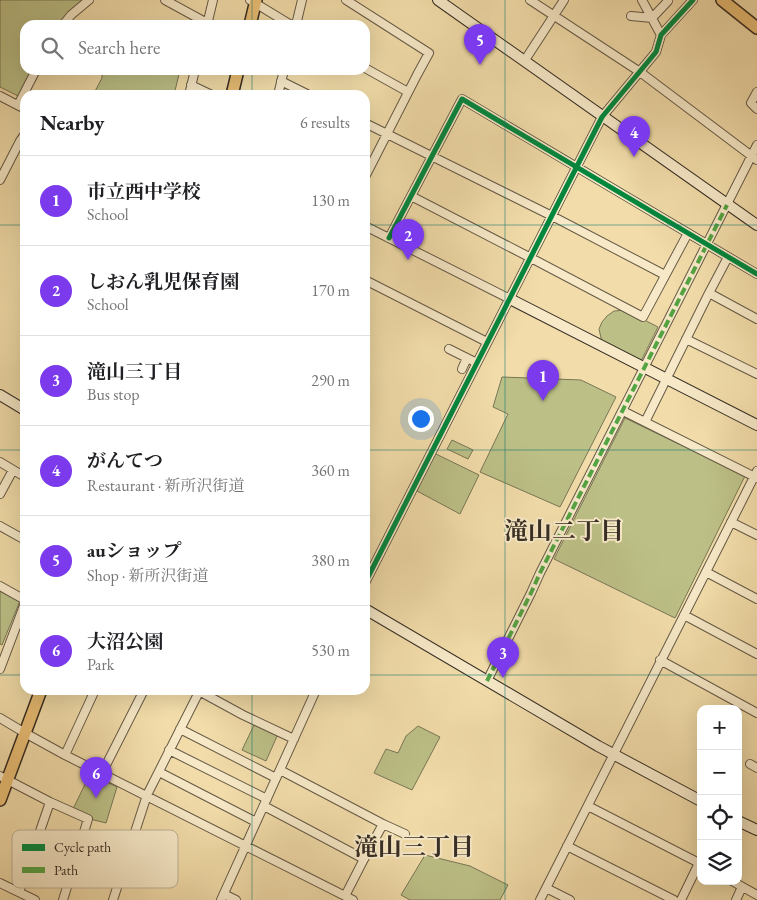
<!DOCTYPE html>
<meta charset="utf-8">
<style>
body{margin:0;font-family:"EB Garamond","Noto Serif JP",serif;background:#f2f2f2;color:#202124}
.controls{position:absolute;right:15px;bottom:15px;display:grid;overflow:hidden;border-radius:10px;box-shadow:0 5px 20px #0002}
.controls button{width:45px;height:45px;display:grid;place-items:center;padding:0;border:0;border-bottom:1px solid #e0e0e0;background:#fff;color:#202124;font:25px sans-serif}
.you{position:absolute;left:420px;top:418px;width:18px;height:18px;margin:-12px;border:4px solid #fff;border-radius:50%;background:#1a73e8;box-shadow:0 0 0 8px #1a73e833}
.badge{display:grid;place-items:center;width:32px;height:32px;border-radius:50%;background:#7c3aed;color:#fff;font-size:16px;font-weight:700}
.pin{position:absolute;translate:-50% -41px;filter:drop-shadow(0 1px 2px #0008)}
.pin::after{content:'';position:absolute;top:26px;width:18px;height:15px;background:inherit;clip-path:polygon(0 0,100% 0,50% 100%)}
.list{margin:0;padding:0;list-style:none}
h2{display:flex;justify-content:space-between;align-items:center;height:65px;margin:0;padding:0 20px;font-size:21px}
h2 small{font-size:16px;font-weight:400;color:#757577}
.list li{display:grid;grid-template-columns:32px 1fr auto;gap:15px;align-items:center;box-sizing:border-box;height:90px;padding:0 20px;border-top:1px solid #e0e0e0}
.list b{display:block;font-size:19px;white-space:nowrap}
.list p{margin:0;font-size:16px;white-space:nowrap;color:#757577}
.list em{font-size:16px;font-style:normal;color:#757577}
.icon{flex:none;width:28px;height:28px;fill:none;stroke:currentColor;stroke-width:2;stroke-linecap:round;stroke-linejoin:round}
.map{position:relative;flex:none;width:757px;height:900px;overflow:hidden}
.search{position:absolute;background:#fff;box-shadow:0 5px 20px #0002;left:20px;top:20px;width:350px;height:55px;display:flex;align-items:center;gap:12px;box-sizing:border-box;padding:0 18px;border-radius:15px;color:#757577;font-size:19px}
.panel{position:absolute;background:#fff;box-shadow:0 5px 20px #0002;left:20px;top:90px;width:350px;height:605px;border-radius:15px}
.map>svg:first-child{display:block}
.green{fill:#bcc087;stroke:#797656}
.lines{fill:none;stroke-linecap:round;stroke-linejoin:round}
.street-casing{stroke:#655946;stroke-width:10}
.secondary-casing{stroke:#362d24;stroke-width:12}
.primary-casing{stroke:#362d24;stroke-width:14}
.street{stroke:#f7e9c8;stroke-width:8}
.secondary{stroke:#f7e9c8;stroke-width:10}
.primary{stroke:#e9be75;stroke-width:11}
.quiet{stroke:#53a442;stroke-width:4;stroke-dasharray:8 4;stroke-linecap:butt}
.cycleway-casing{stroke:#f7e9c8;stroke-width:8}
.cycleway{stroke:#00873e;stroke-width:5}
.grid{fill:none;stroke:#0f766e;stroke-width:1;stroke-opacity:0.55}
.labels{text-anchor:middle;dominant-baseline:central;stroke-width:4;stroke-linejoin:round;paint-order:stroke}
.neighbourhood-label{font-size:24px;font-weight:bold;fill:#362d24;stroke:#f7e9c8}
.key{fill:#f7e9c8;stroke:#bdb197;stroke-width:1}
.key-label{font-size:14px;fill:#362d24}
</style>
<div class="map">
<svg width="757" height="900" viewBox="0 0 757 900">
<rect width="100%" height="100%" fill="#f2ddaa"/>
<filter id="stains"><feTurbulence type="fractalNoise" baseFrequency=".004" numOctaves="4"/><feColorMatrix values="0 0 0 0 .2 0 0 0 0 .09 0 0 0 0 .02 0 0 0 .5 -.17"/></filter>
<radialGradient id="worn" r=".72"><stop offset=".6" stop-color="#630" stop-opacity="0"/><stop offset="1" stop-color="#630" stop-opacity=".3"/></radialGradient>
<!-- green -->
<path class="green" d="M 0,0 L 83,0 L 69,12 L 58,25 L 25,25 L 25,70 L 32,70 L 20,97 L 0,87 Z
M 102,70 L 180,70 L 174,95 L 93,95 L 102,78 Z
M 625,310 L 658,327 L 640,363 L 604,345 L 601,338 L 599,329 L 602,322 L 607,316 L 614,311 Z
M 502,377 L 581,380 L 616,397 L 560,507 L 480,472 L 508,414 L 493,407 Z
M 625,418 L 679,444 L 680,443 L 745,476 L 675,618 L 554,559 Z
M 452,440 L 473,450 L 468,459 L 447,449 Z
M 434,453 L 479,475 L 460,514 L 417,491 Z
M 0,591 L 20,601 L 2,645 L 0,644 Z
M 255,723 L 278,734 L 266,761 L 242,750 Z
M 418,726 L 440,737 L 412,790 L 374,773 L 386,749 L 398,753 L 406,736 Z
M 90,774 L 117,787 L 106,823 L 90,819 L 73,809 Z
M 425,855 L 470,866 L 508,885 L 500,900 L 410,900 L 401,895 Z"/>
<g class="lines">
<defs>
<path id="street" d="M 165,0 L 207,23
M 250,0 L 291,25
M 346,0 L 429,53 L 417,75 L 365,177
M 530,0 L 640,72 L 757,160
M 642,0 L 661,35
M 631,16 L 652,18 L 668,1
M 63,25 L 71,15 L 89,0
M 207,25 L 213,0
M 296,25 L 302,0
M 525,60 L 564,0
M 365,68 L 408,92
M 281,81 L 309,95
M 191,85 L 212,95
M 757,92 L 751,103 L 757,109
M 189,95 L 195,70
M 278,95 L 284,70
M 0,96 L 25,109
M 18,105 L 36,70
M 365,123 L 552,216 L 665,275
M 0,180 L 20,141 L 25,134
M 411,196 L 531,258 L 643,317 L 688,233
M 365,226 L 510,299
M 389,238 L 462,99 L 757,274
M 365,280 L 487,342
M 709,293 L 757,319
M 686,339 L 757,374
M 449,349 L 477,363
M 462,369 L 467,358
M 623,411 L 757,478
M 645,422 L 709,293 L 728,257
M 0,462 L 25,477
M 0,494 L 13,470
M 731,522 L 757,535
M 0,526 L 25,540
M 706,572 L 757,599
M 365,583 L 602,117 L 656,52 L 661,35 L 693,0
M 0,586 L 25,600
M 684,615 L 757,654
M 660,660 L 757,713
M 0,669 L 25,603
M 487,681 L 531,593 L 540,573 L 757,145
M 199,691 L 243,715 L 294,739
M 0,718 L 25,733 L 65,755 L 353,900
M 180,729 L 276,778
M 169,750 L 267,799
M 65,755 L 95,690
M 750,764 L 757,768
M 280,770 L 383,824 L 405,834
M 159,772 L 256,822
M 102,773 L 144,690
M 0,776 L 50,802 L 88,819 L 63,900
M 264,806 L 364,859
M 588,806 L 701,864
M 567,846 L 674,900
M 732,881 L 757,895
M 0,883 L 35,900
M 546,888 L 570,900
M 19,892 L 50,802
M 224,894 L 236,900
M 345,896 L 364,859 L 383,824
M 113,900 L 147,795 L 200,690
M 221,900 L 316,690
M 540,900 L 757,471
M 681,900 L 699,863
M 736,900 L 742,887"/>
<path id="secondary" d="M 438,0 L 757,225
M 510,299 L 757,425
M 0,395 L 25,410
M 365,609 L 598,746 L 701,801
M 738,821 L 757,830"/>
<path id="primary" d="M 722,0 L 757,28
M 250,25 L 256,0
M 232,95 L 238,70
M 0,800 L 41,690"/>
</defs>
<!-- street casing -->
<use href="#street" class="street-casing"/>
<!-- secondary casing -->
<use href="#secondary" class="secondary-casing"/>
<!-- primary casing -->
<use href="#primary" class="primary-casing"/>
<!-- street -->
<use href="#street" class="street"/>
<!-- secondary -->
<use href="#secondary" class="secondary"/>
<!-- primary -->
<use href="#primary" class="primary"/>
<!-- quiet -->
<path class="quiet" d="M 487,681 L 531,593 L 540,573 L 727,205"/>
<defs>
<path id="cycleway" d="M 389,238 L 462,99 L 757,274
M 365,583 L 602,117 L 656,52 L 661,35 L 693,0"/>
</defs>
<!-- cycleway casing -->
<use href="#cycleway" class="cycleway-casing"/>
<!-- cycleway -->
<use href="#cycleway" class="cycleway"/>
</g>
<!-- grid -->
<path class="grid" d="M 252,0 L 252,25M 505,0 L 505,900M 252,70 L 252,95M 0,225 L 25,225M 365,225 L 757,225M 0,450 L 25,450M 365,450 L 757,450M 0,675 L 25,675M 365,675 L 757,675M 252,690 L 252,900"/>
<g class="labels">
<!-- neighbourhood labels -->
<g class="neighbourhood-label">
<text x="564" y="530">滝山二丁目</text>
<text x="414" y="846">滝山三丁目</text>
</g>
</g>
<!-- legend -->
<rect x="12" y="830" width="166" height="58" rx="8" class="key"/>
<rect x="22" y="844" width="23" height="7" fill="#00873e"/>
<rect x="22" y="867" width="23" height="6" fill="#53a442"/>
<g class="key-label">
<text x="54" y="852">Cycle path</text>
<text x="54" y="875">Path</text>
</g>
<rect width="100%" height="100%" filter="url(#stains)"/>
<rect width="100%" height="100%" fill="url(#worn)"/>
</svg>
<div class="controls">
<button>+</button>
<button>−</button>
<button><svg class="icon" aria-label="locate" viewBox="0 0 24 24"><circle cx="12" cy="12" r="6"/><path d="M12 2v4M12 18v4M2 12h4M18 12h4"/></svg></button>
<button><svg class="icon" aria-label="layers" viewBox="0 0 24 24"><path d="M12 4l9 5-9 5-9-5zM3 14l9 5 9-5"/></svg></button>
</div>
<div class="you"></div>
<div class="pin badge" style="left:543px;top:401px">1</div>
<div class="pin badge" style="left:408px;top:260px">2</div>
<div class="pin badge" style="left:503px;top:678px">3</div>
<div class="pin badge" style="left:634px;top:157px">4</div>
<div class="pin badge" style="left:480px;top:65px">5</div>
<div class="pin badge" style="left:96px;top:798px">6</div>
<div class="search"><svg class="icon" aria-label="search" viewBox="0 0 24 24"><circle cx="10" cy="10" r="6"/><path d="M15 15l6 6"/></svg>Search here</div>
<section class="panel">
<h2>Nearby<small>6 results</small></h2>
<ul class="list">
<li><span class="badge">1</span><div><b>市立西中学校</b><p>School</p></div><em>130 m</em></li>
<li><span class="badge">2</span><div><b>しおん乳児保育園</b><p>School</p></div><em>170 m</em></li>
<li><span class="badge">3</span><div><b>滝山三丁目</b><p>Bus stop</p></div><em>290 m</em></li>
<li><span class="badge">4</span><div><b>がんてつ</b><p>Restaurant · 新所沢街道</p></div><em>360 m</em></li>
<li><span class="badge">5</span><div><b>auショップ</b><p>Shop · 新所沢街道</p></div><em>380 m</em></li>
<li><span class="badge">6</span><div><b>大沼公園</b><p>Park</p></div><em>530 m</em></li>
</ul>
</section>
</div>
